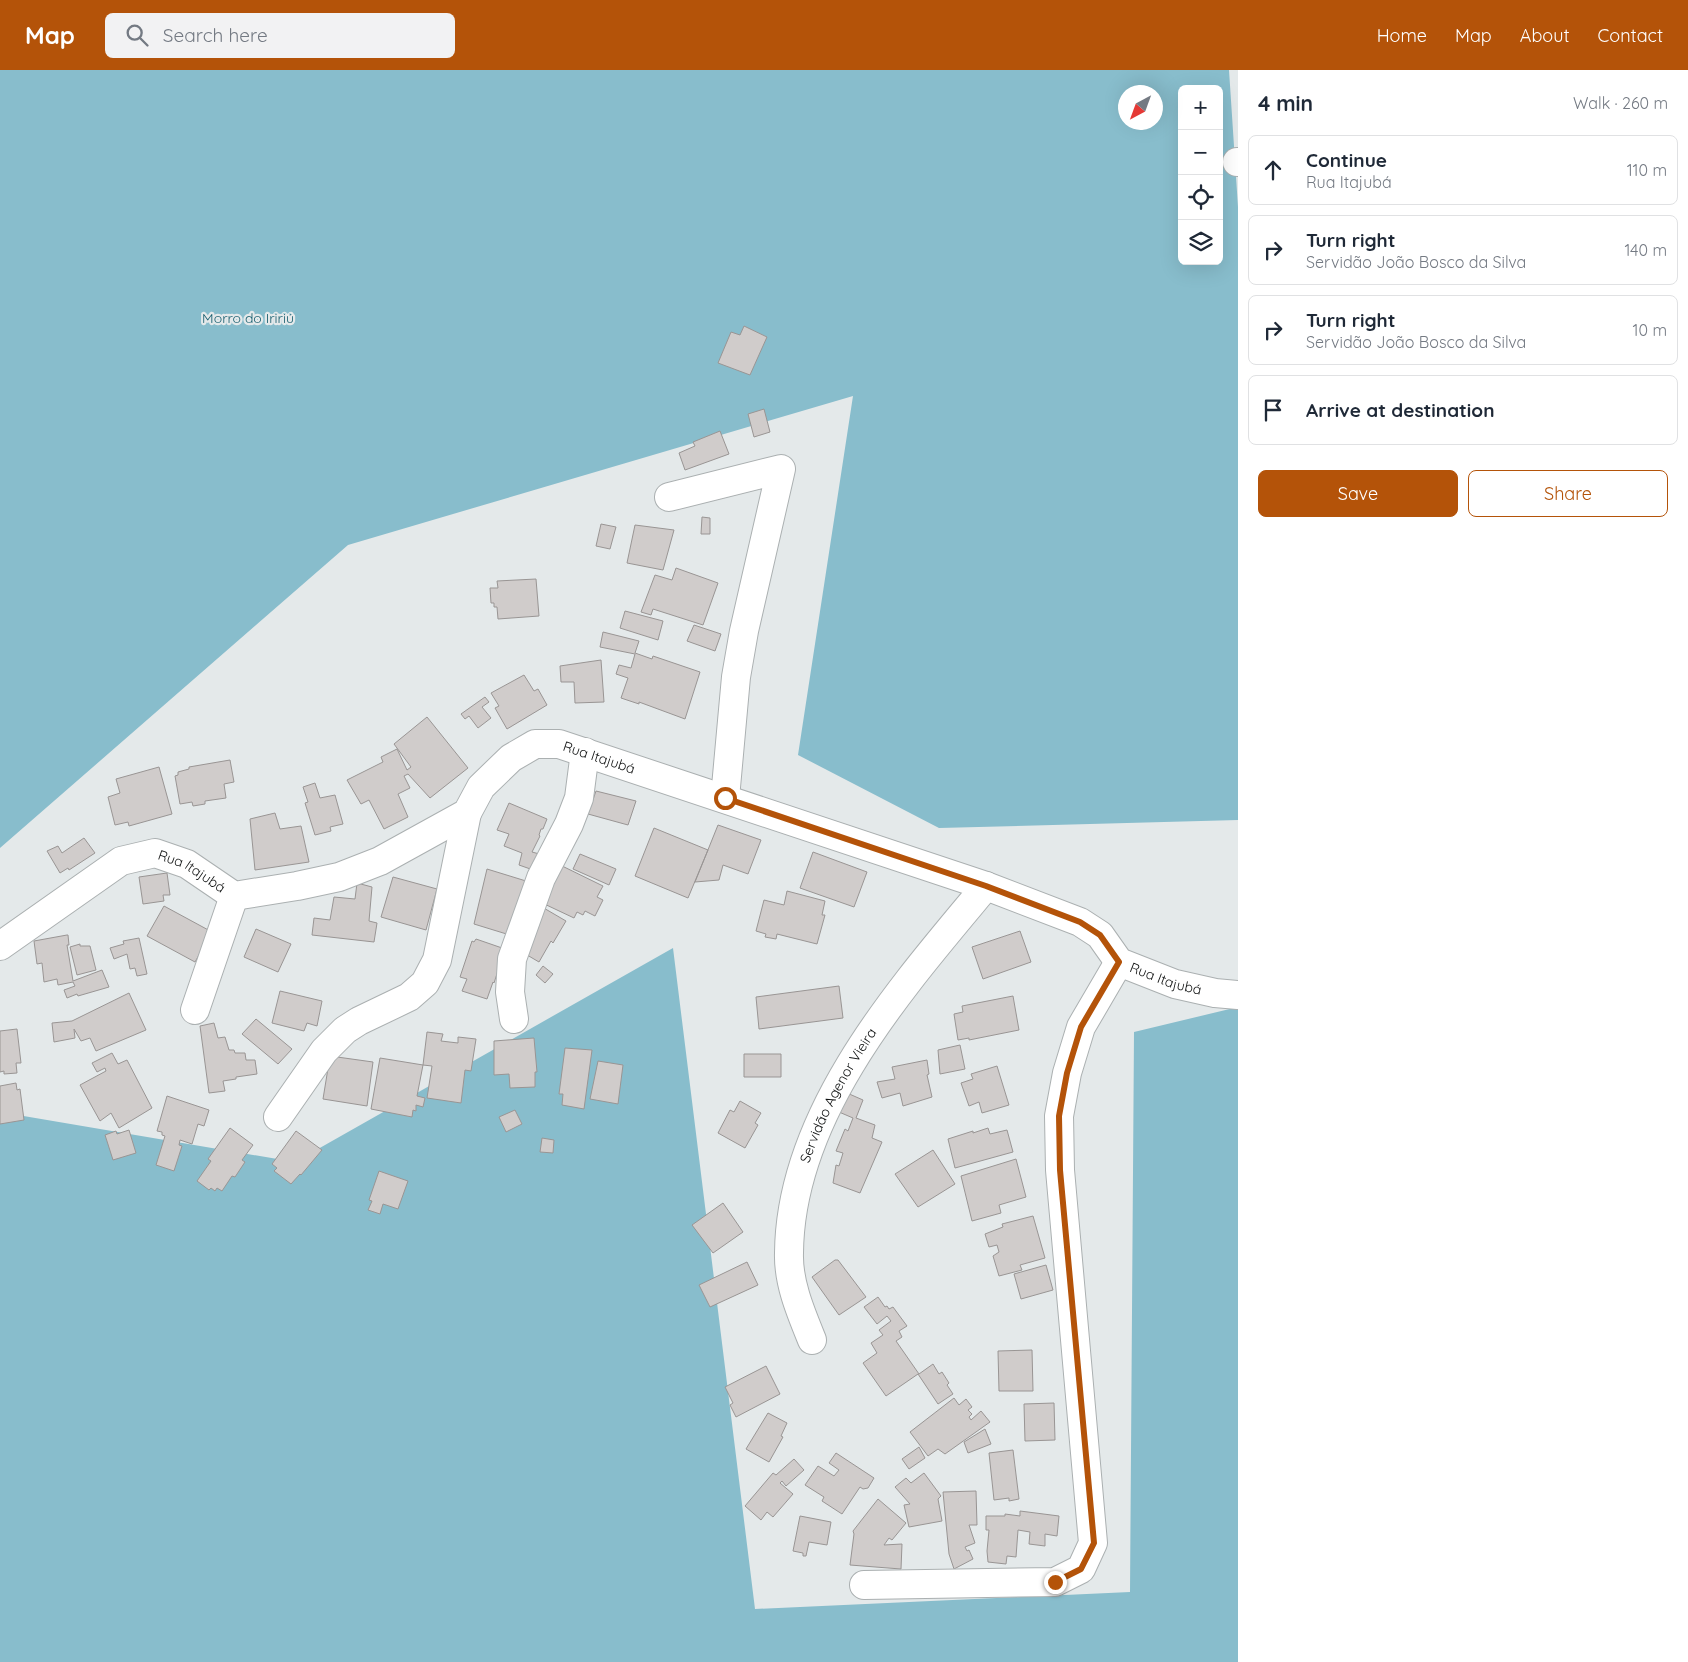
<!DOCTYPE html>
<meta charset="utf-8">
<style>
body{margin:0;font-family:Quicksand,sans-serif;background:#f2f2f3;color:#1f2937}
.controls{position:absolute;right:15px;top:15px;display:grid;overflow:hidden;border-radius:8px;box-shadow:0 5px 20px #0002}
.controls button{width:45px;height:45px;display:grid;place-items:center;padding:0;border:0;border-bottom:1px solid #e0e1e3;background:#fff;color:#1f2937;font:25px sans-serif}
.compass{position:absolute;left:1118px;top:15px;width:45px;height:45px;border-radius:50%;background:#fff;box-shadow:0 5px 20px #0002;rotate:221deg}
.stop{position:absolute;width:15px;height:15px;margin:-11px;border:4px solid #b45309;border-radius:50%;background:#fff}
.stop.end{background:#b45309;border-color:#fff;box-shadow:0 1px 5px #0008}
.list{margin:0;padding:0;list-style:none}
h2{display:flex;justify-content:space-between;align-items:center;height:65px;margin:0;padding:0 20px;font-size:21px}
h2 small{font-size:16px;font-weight:400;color:#747a83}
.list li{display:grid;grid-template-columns:32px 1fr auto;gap:15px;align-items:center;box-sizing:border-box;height:70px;margin:0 10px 10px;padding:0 10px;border:1px solid #e0e1e3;border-radius:8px}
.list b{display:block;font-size:19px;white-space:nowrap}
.list p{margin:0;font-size:16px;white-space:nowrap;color:#747a83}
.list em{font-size:16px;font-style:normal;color:#747a83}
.actions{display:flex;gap:10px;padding:15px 20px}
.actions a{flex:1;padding:11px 0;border:1px solid #b45309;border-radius:8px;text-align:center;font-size:18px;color:#b45309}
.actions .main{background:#b45309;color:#fff}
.icon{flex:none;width:28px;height:28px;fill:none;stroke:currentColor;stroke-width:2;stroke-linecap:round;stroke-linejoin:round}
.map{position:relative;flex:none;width:1238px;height:1592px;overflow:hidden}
header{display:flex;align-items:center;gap:30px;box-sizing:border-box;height:70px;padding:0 25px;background:#b45309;color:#fff}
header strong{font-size:24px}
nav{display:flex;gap:28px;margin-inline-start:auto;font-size:18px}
.search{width:350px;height:45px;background:#f2f2f3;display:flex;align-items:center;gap:12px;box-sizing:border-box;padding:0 18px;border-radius:8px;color:#747a83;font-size:19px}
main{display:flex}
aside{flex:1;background:#fff}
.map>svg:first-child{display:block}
.forest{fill:#88bdcc;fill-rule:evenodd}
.building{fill:#d0cccb;stroke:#999594}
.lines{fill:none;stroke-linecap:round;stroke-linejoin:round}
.street-casing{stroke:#abb0b1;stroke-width:30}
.street{stroke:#fff;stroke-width:28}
.route{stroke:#b45309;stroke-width:6}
.labels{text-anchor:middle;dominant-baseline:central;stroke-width:4.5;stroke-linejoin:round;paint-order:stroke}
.park-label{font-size:14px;fill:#1c6171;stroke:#e4e9ea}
.street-label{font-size:14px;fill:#101212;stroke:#e4e9ea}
</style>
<header>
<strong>Map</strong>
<div class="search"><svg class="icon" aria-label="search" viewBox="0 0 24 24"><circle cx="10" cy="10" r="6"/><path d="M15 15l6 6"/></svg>Search here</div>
<nav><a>Home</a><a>Map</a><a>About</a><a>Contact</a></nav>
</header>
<main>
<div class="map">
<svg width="1238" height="1592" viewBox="0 0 1238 1592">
<rect width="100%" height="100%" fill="#e4e9ea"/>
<!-- forest -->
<path class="forest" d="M 0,0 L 1229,0 L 1238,137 L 1238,750 L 939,758 L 798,685 L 853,326 L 348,475 L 0,778 ZM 1182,19 L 1219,19 L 1219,191 L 1182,191 ZM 1126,22 L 1156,22 L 1156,52 L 1126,52 Z
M 673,878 L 755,1539 L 1130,1522 L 1134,962 L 1238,937 L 1238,1592 L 0,1592 L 0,1042 L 295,1092 Z"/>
<!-- building -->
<path class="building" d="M 744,256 L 767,267 L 750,305 L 718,293 L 731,262 L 740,265 Z
M 764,339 L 770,362 L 754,367 L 748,344 Z
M 720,361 L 729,384 L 685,400 L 679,383 L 695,376 L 693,372 Z
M 702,447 L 710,448 L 710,464 L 701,464 Z
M 601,454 L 616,457 L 610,479 L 596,476 Z
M 635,455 L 674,460 L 663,500 L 627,493 Z
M 676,498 L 718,513 L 703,555 L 653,539 L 651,545 L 641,542 L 655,505 L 672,510 Z
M 536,509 L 539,546 L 498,549 L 497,537 L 494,537 L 494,533 L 491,533 L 490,518 L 498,518 L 497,511 Z
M 625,541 L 663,551 L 658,570 L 620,558 Z
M 694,555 L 721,564 L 715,581 L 687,571 Z
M 603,562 L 639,571 L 635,583 L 652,589 L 653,586 L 700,602 L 685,649 L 639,632 L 639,634 L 621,628 L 628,608 L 616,604 L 619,595 L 631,598 L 635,584 L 600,577 Z
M 601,590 L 604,632 L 575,633 L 574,612 L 561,612 L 560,596 Z
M 524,605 L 534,621 L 538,619 L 547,635 L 507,659 L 495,638 L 499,636 L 491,623 Z
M 485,627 L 489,632 L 482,637 L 491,648 L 478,658 L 469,646 L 465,649 L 461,644 Z
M 427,647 L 468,698 L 430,728 L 408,704 L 404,706 L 410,718 L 398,724 L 408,747 L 384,759 L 369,730 L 361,734 L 347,710 L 383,692 L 381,687 L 397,679 L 407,700 L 411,697 L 394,674 Z
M 230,690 L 234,712 L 224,714 L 226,728 L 205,731 L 205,734 L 193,736 L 192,732 L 180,734 L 175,706 L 178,705 L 178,702 L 189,699 L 189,697 Z
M 159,697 L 172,744 L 129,756 L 128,752 L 115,755 L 108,727 L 120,723 L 116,709 Z
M 315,713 L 320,728 L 335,725 L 343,754 L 330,757 L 331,761 L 315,765 L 305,733 L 308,732 L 303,717 Z
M 596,721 L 636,731 L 628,755 L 588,744 Z
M 509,733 L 547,749 L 543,759 L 541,759 L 539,765 L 540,766 L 532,782 L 543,785 L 536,801 L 519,795 L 522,783 L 504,776 L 509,764 L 497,760 Z
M 275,743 L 280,759 L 301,756 L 309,792 L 255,800 L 250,749 Z
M 718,755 L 761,770 L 748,804 L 723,795 L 719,810 L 695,812 Z
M 654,758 L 708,780 L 688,828 L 635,806 Z
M 84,768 L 95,783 L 69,800 L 68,798 L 60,803 L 47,781 L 58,776 L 62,783 Z
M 813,782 L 867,802 L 854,837 L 800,818 Z
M 580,784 L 616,799 L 609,815 L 573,799 Z
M 556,793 L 603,816 L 597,827 L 603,830 L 595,846 L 585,841 L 583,845 L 577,842 L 574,848 L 538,831 Z
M 487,799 L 526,811 L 513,866 L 474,854 Z
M 167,803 L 170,825 L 163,825 L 164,831 L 143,834 L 139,807 Z
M 393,807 L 437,819 L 426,860 L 381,847 Z
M 357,813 L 372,817 L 369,851 L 377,853 L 374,872 L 312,865 L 314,848 L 330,850 L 334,827 L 355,829 Z
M 787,821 L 825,831 L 822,845 L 825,845 L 817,874 L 777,864 L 776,869 L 765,867 L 766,864 L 756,861 L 764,830 L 784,835 Z
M 164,836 L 212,862 L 195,892 L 147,866 Z
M 542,837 L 566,851 L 553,873 L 551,871 L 539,892 L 522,882 Z
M 256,859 L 291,874 L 278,902 L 244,887 Z
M 1020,861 L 1031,892 L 983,909 L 972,877 Z
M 67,865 L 68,865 L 69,875 L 67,875 L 73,911 L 102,900 L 109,917 L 78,926 L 77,924 L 67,928 L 64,920 L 75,916 L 73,912 L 58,915 L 57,909 L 44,912 L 42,893 L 37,894 L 34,871 Z
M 139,868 L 147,904 L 137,906 L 135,898 L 130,899 L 127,884 L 114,889 L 110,878 L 124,874 L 123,871 Z
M 476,869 L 505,879 L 494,913 L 493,912 L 487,929 L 462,921 L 467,909 L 460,907 L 472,871 L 474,872 Z
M 80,874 L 80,876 L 90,876 L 96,900 L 77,905 L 70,877 Z
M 543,896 L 553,904 L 545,913 L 536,905 Z
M 839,916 L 843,948 L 759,959 L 756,927 Z
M 280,921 L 322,931 L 317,956 L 307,953 L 304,961 L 272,953 Z
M 129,923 L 146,960 L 96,981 L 90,968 L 81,971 L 74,959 L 75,968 L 54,972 L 52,953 L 72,951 Z
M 1013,926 L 1019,960 L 969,970 L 969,968 L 958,970 L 954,944 L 963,942 L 962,936 Z
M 256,949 L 292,979 L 278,994 L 242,964 Z
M 214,953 L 218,968 L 225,967 L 229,980 L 234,980 L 235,983 L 245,983 L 246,990 L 255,990 L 257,1004 L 236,1007 L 236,1009 L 223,1011 L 225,1021 L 209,1023 L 200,956 Z
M 17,959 L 21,993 L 16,993 L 17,1003 L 4,1004 L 4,1001 L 0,1002 L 0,961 Z
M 427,962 L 443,964 L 441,971 L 458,973 L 458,967 L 476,969 L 471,1001 L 465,1000 L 461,1033 L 427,1028 L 432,996 L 423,995 Z
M 534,968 L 537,1002 L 535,1002 L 535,1017 L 510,1018 L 509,1004 L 494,1005 L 494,971 Z
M 960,975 L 965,999 L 940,1004 L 938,980 Z
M 565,978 L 592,980 L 584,1039 L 562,1035 L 563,1024 L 559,1024 Z
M 112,983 L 118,994 L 127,990 L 152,1038 L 119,1058 L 111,1043 L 100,1051 L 80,1015 L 106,1001 L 105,998 L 97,1002 L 92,993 Z
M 744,984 L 781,984 L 781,1007 L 744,1007 Z
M 330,986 L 373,992 L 367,1036 L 323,1029 Z
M 380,988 L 423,995 L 417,1026 L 425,1028 L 423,1037 L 416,1035 L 416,1041 L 413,1040 L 412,1047 L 371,1039 Z
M 927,990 L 929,1004 L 927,1005 L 932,1027 L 903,1036 L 900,1023 L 882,1028 L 877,1012 L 895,1009 L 892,997 Z
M 598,991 L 623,995 L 618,1034 L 590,1029 Z
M 997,996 L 1009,1035 L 982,1043 L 979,1032 L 969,1036 L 961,1013 L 973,1009 L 971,1004 Z
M 16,1013 L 17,1020 L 20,1019 L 24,1050 L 0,1054 L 0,1016 Z
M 847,1023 L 863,1030 L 856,1048 L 875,1055 L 872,1068 L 882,1072 L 860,1123 L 833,1113 L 836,1095 L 839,1096 L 843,1083 L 836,1081 L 845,1059 L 848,1061 L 853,1048 L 839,1042 Z
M 167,1026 L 209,1040 L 204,1056 L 198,1054 L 192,1074 L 180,1070 L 179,1075 L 182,1076 L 174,1101 L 156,1095 L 165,1066 L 162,1065 L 162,1062 L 157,1061 Z
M 740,1031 L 761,1043 L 755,1053 L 758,1055 L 745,1078 L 718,1063 L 730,1040 L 734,1042 Z
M 515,1040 L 522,1054 L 506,1062 L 499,1047 Z
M 230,1058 L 253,1075 L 242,1090 L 245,1092 L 235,1107 L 232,1106 L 222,1121 L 217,1118 L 215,1121 L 211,1118 L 209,1120 L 197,1111 L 211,1091 L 208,1089 Z
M 988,1058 L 990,1064 L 1007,1060 L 1013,1082 L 955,1098 L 948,1069 L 973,1061 L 973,1063 Z
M 129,1060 L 136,1083 L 113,1090 L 105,1065 L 116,1061 L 117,1064 Z
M 296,1061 L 322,1080 L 301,1105 L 300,1104 L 291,1114 L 274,1101 L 277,1098 L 272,1094 Z
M 542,1068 L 554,1070 L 553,1083 L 540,1082 Z
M 933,1080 L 955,1114 L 918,1137 L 895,1104 Z
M 1016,1089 L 1026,1127 L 999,1135 L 1001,1143 L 972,1151 L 961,1106 Z
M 379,1101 L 408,1111 L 398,1139 L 383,1134 L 380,1144 L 368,1140 L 372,1131 L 369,1130 Z
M 723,1133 L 743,1162 L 713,1183 L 692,1155 Z
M 1033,1146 L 1045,1188 L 1020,1195 L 1022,1200 L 999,1206 L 993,1186 L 999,1182 L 997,1175 L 989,1177 L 985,1164 L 1003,1157 L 1002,1154 Z
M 835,1190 L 838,1190 L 866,1227 L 839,1245 L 812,1207 Z
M 747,1192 L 758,1215 L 710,1237 L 699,1215 Z
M 1046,1195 L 1053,1220 L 1021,1229 L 1014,1204 Z
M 878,1227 L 885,1237 L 887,1236 L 889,1239 L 893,1237 L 907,1256 L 899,1261 L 902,1267 L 896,1271 L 919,1304 L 933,1294 L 939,1304 L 942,1302 L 949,1313 L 947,1315 L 953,1324 L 938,1334 L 918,1304 L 886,1326 L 863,1293 L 877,1283 L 871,1273 L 883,1265 L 879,1260 L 891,1251 L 887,1246 L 877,1254 L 864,1237 Z
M 1032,1280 L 1033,1321 L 999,1321 L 998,1281 Z
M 766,1296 L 780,1324 L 736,1347 L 730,1335 L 733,1333 L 725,1317 Z
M 954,1328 L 959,1335 L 966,1329 L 972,1337 L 968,1340 L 972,1344 L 969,1347 L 971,1350 L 981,1341 L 990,1352 L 945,1384 L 938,1379 L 928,1386 L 910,1362 Z
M 1054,1333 L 1055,1370 L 1025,1371 L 1024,1334 Z
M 768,1343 L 787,1353 L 781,1366 L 783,1367 L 769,1392 L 746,1379 Z
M 985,1359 L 991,1374 L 968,1383 L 964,1372 Z
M 919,1377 L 925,1388 L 909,1399 L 902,1389 Z
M 1013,1380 L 1019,1429 L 1009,1431 L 1009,1428 L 994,1430 L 989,1383 Z
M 836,1383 L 874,1408 L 868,1418 L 863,1419 L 860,1417 L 842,1444 L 822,1431 L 824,1427 L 805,1415 L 818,1396 L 834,1406 L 839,1400 L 829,1393 Z
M 794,1389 L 804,1400 L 786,1416 L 782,1411 L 780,1413 L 793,1424 L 773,1447 L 767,1442 L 761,1450 L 745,1436 L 773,1403 L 776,1405 Z
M 924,1403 L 941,1426 L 938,1429 L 942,1451 L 909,1457 L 904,1435 L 910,1434 L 895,1417 L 906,1408 L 911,1413 Z
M 976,1421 L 977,1455 L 969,1455 L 975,1473 L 965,1477 L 967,1481 L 969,1480 L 973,1489 L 954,1499 L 949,1484 L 943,1422 Z
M 878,1429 L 906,1453 L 892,1470 L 889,1468 L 884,1475 L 902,1474 L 901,1499 L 850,1495 L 854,1464 L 853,1461 Z
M 1020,1441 L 1059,1446 L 1057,1466 L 1045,1464 L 1045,1476 L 1029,1474 L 1030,1462 L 1018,1460 L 1016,1487 L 1007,1486 L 1006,1494 L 988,1492 L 987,1481 L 989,1460 L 986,1460 L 986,1446 L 1005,1446 L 1005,1444 L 1020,1446 Z
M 800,1446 L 831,1452 L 827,1475 L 809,1472 L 806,1486 L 803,1486 L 803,1483 L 793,1481 Z"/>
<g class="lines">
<defs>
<g id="street">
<path d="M 1237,92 L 1238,92"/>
<path d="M 669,427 L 781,399 L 744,561 L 736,607 L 725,728"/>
<path id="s1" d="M 0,876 L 121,791 L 155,783 L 187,794 L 234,826 L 297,816 L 339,807 L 380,791 L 467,743 L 481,717 L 511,688 L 535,674 L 559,674 L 986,816 L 1080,852 L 1100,865 L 1119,892 L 1175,914 L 1215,923 L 1238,925"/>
<path d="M 195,940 L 234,826"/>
<path d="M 514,949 L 510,922 L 512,889 L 541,808 L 569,754 L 579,728 L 585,682"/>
<path d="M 278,1047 L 324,981 L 345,960 L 359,951 L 409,927 L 425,913 L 437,890 L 467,743"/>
<path id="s2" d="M 812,1270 C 801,1243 788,1213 789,1183 C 790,1043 901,918 986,816"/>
<path d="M 864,1515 L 1055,1512 L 1081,1499 L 1093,1473 L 1060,1100 L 1059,1046 L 1067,1003 L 1081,957 L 1119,892"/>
</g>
</defs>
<!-- street casing -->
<use href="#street" class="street-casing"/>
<!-- street -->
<use href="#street" class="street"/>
</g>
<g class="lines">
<!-- route -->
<path class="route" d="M 725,728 L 986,816 L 1080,852 L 1100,865 L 1119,892 L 1081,957 L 1067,1003 L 1059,1046 L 1060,1100 L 1094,1473 L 1081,1499 L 1055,1512"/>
</g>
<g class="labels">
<!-- park labels -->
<g class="park-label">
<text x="248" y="248">Morro do Iririú</text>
</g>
<!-- street labels -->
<g class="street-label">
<text stroke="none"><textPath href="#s1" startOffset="689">Rua Itajubá</textPath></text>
<text stroke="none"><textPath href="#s1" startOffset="224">Rua Itajubá</textPath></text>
<text stroke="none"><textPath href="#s1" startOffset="1304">Rua Itajubá</textPath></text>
<text stroke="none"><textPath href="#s2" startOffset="258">Servidão Agenor Vieira</textPath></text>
</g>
</g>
</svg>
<div class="controls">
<button>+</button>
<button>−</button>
<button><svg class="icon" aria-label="locate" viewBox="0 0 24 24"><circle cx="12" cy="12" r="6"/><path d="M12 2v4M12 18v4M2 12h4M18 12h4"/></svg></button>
<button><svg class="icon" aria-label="layers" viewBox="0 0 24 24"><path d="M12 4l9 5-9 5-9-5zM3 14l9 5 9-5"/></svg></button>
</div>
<svg class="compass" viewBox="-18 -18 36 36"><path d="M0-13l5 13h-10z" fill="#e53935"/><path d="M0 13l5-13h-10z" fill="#747a83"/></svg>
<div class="stop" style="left:725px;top:728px"></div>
<div class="stop end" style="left:1055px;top:1512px"></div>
</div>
<aside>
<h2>4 min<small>Walk · 260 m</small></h2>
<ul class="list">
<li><svg class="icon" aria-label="ahead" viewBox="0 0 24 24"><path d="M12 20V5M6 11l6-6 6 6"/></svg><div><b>Continue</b><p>Rua Itajubá</p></div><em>110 m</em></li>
<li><svg class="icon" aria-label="right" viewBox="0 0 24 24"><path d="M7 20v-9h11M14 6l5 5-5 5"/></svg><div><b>Turn right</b><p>Servidão João Bosco da Silva</p></div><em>140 m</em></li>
<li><svg class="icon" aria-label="right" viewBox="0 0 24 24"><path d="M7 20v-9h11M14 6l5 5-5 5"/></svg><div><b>Turn right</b><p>Servidão João Bosco da Silva</p></div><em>10 m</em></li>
<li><svg class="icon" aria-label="arrive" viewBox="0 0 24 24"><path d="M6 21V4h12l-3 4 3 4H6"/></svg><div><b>Arrive at destination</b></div></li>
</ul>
<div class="actions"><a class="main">Save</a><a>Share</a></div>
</aside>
</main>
